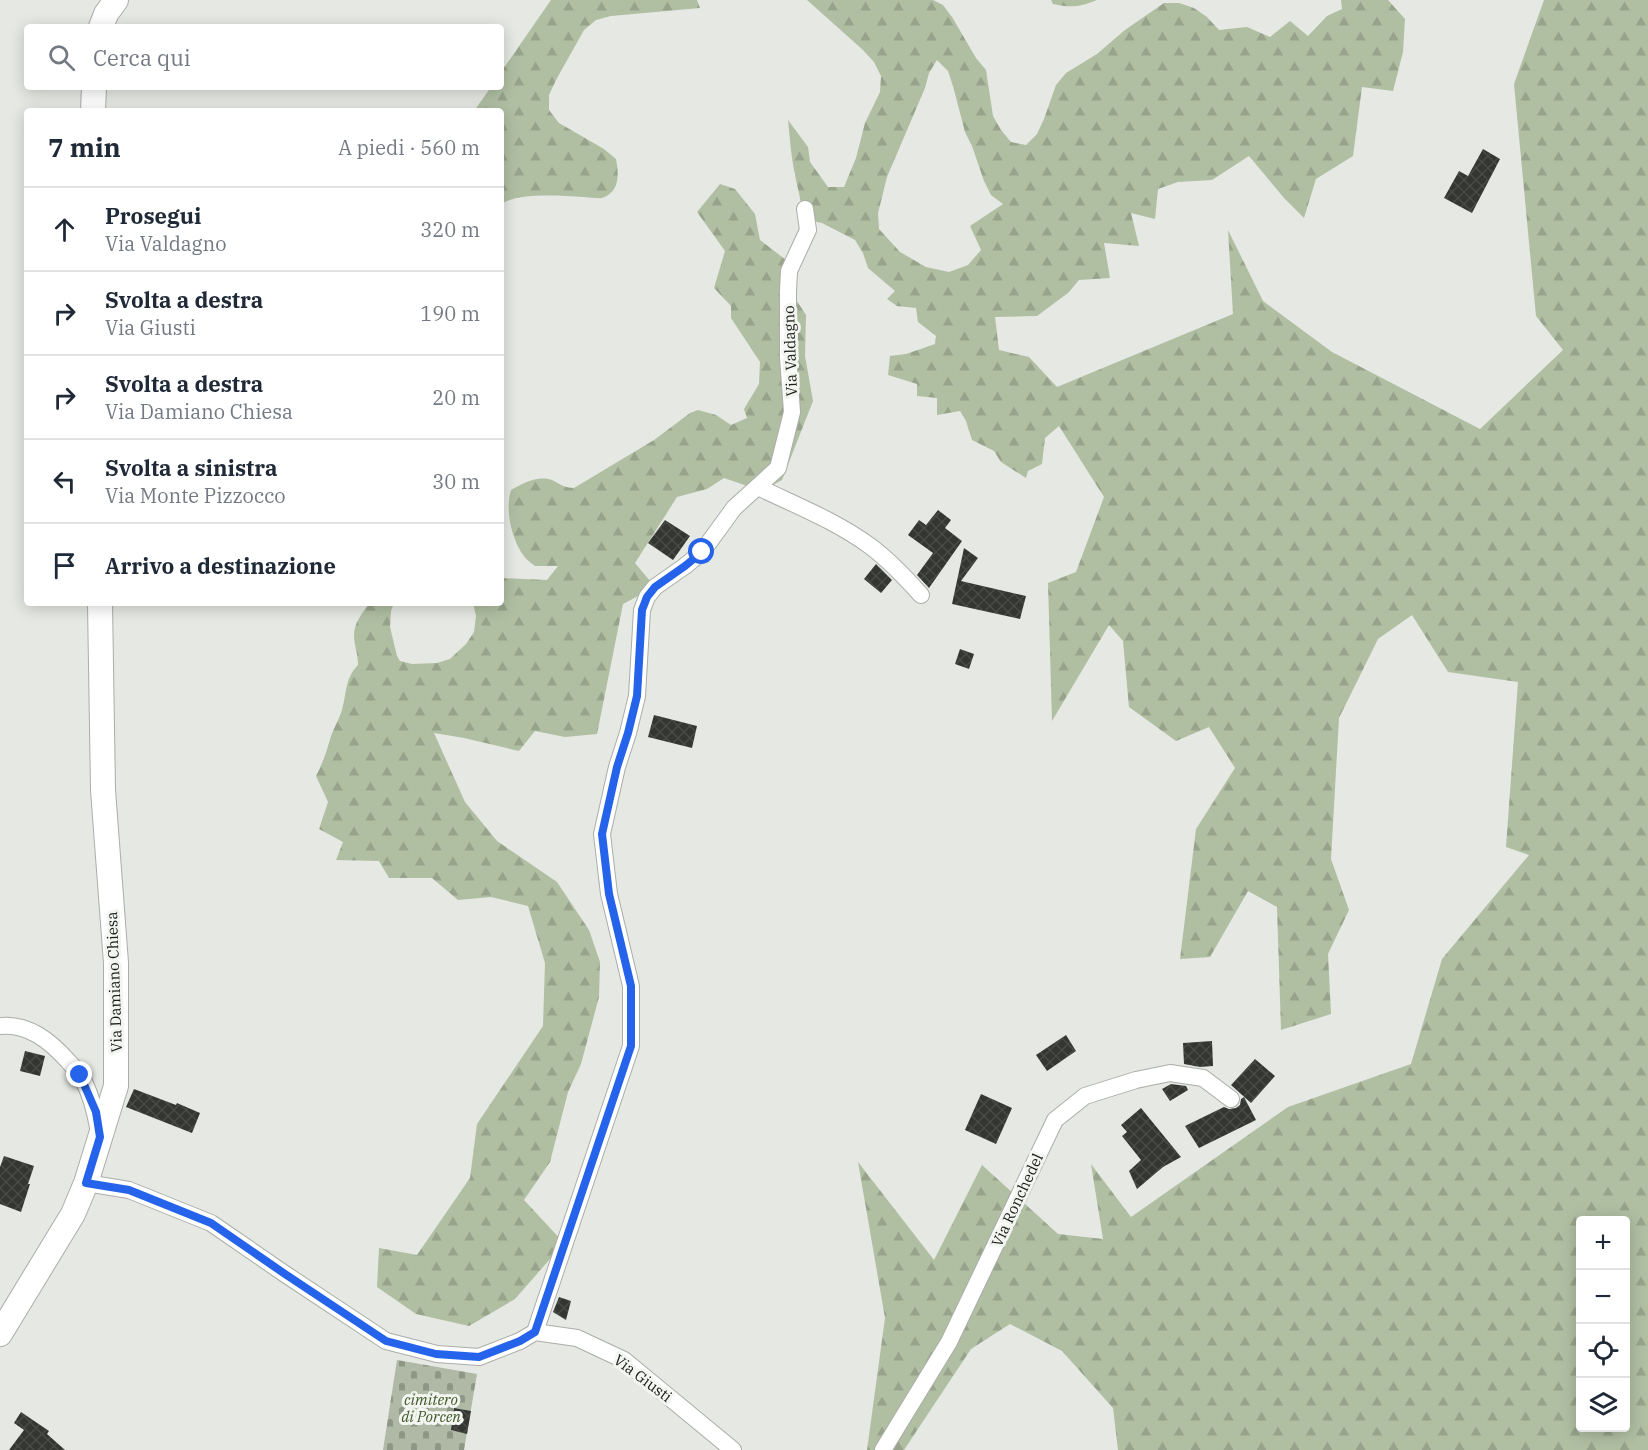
<!DOCTYPE html>
<html lang="it">
<meta charset="utf-8">
<style>
body{margin:0;font-family:"IBM Plex Serif",serif;background:#f2f2f3;color:#1f2937}
.controls{position:absolute;right:18px;bottom:18px;display:grid;overflow:hidden;border-radius:6px;box-shadow:0 3px 15px #0003}
.controls button{width:54px;height:54px;display:grid;place-items:center;padding:0;border:0;border-bottom:2px solid #e0e1e3;background:#fff;color:#1f2937;font:30px sans-serif}
.stop{position:absolute;width:18px;height:18px;margin:-14px;border:4px solid #2563eb;border-radius:50%;background:#fff}
.stop.end{background:#2563eb;border-color:#fff;box-shadow:0 2px 6px #0008}
.list{margin:0;padding:0;list-style:none}
h2{display:flex;justify-content:space-between;align-items:center;height:78px;margin:0;padding:0 24px;font-size:26px}
h2 small{font-size:20px;font-weight:400;color:#747a83}
.list li{display:grid;grid-template-columns:39px 1fr auto;gap:18px;align-items:center;box-sizing:border-box;height:84px;padding:0 24px;border-top:2px solid #e0e1e3}
.list b{display:block;font-size:22px;white-space:nowrap}
.list p{margin:0;font-size:20px;white-space:nowrap;color:#747a83}
.list em{font-size:20px;font-style:normal;color:#747a83}
.icon{flex:none;width:33px;height:33px;fill:none;stroke:currentColor;stroke-width:2;stroke-linecap:round;stroke-linejoin:round}
.map{position:relative;flex:none;width:1648px;height:1450px;overflow:hidden}
.search{position:absolute;background:#fff;box-shadow:0 3px 15px #0003;left:24px;top:24px;width:480px;height:66px;display:flex;align-items:center;gap:15px;box-sizing:border-box;padding:0 21px;border-radius:6px;color:#747a83;font-size:22px}
.panel{position:absolute;background:#fff;box-shadow:0 3px 15px #0003;left:24px;top:108px;width:480px;height:498px;border-radius:6px}
.map>svg:first-child{display:block}
.forest{fill:url(#forest-firs);fill-rule:evenodd}
.cemetery{fill:url(#cemetery-stones)}
.building{fill:url(#building-cross-hatch)}
.lines{fill:none;stroke-linecap:round;stroke-linejoin:round}
.street-casing{stroke:#abada9;stroke-width:18}
.secondary-casing{stroke:#abada9;stroke-width:26}
.street{stroke:#fff;stroke-width:16}
.secondary{stroke:#fff;stroke-width:24}
.route{stroke:#2563eb;stroke-width:8}
.labels{text-anchor:middle;dominant-baseline:central;stroke-width:6;stroke-linejoin:round;paint-order:stroke}
.street-label{font-size:15px;fill:#1c1d1b;stroke:#f3f5f0}
.park-label{font-size:15px;font-style:italic;fill:#445a2c;stroke:#f3f5f0}
</style>
<div class="map">
<svg width="1648" height="1450" viewBox="0 0 1648 1450">
<defs>
<pattern id="forest-firs" width="22" height="20" patternUnits="userSpaceOnUse" patternTransform="scale(1.5)"><rect width="22" height="20" fill="#b0bfa2"/><path d="M5 1l3.5 6h-7zM16 11l3.5 6h-7z" fill="#97a48b"/></pattern>
<pattern id="cemetery-stones" width="16" height="16" patternUnits="userSpaceOnUse" patternTransform="scale(1.5)"><rect width="16" height="16" fill="#afb9a5"/><path d="M2 7V4a2 2 0 0 1 4 0v3zM10 15v-3a2 2 0 0 1 4 0v3z" fill="#8e9686"/></pattern>
<pattern id="building-cross-hatch" width="8" height="8" patternUnits="userSpaceOnUse" patternTransform="scale(1.5)"><rect width="8" height="8" fill="#343632"/><path d="M0 0l8 8M0 8l8-8" fill="none" stroke="#484a47"/></pattern>
</defs>
<rect width="100%" height="100%" fill="#e5e8e3"/>
<!-- forest -->
<path class="forest" d="M 551,0 L 697,0 L 700,8 L 611,16 L 596,20 L 584,30 L 556,80 L 549,95 L 549,110 L 559,123 L 604,149 L 616,159 C 619,174 620,192 602,198 C 597,199 589,197 583,197 C 561,196 520,192 501,204 L 501,111 L 474,111 L 491,87 L 501,87 L 501,72 Z
M 807,0 L 933,0 L 943,5 L 952,17 L 976,58 L 986,70 L 993,116 L 1001,130 L 1011,142 L 1026,145 L 1037,134 L 1044,119 L 1056,85 L 1066,73 L 1097,54 L 1125,30 L 1164,3 L 1179,3 L 1194,8 L 1207,17 L 1219,30 L 1247,27 L 1270,37 L 1290,21 L 1308,36 L 1327,16 L 1342,9 L 1341,0 L 1388,0 L 1405,19 L 1403,52 L 1393,91 L 1362,87 L 1353,156 L 1316,179 L 1304,218 L 1284,198 L 1249,156 L 1212,180 L 1178,182 L 1158,189 L 1155,219 L 1131,213 L 1139,246 L 1104,243 L 1110,278 L 1079,280 L 1068,293 L 1037,316 L 995,317 L 999,350 L 1029,357 L 1057,387 L 1233,314 L 1228,230 L 1263,301 L 1332,352 L 1480,429 L 1563,350 L 1536,316 L 1514,84 L 1544,0 L 1648,0 L 1648,1450 L 1118,1450 L 1113,1408 L 1062,1351 L 1010,1324 L 971,1349 L 904,1450 L 867,1450 L 885,1318 L 858,1162 L 934,1260 L 982,1165 L 1058,1234 L 1103,1239 L 1091,1164 L 1131,1217 L 1288,1107 L 1411,1064 L 1442,959 L 1529,855 L 1506,847 L 1518,682 L 1448,672 L 1412,615 L 1378,639 L 1339,718 L 1331,859 L 1349,910 L 1328,954 L 1331,1014 L 1281,1030 L 1277,907 L 1248,891 L 1210,957 L 1180,959 L 1196,829 L 1235,768 L 1209,727 L 1176,741 L 1129,707 L 1123,641 L 1109,625 L 1052,721 L 1048,583 L 1076,572 L 1104,497 L 1059,426 L 1045,438 L 1042,464 L 1028,471 L 1026,478 L 1001,462 L 994,451 L 972,440 L 966,421 L 960,411 L 937,415 L 937,398 L 917,396 L 917,384 L 888,375 L 890,356 L 906,354 L 935,344 L 936,336 L 918,322 L 916,308 L 897,306 L 887,299 L 895,291 L 868,268 L 863,253 L 855,240 L 822,223 L 799,218 C 804,203 797,189 795,174 C 791,157 790,138 788,120 L 808,147 L 810,162 L 828,187 L 844,187 L 856,158 L 865,123 L 880,92 L 881,76 L 874,62 L 863,50 ZM 937,60 L 948,71 L 953,86 L 965,132 L 972,146 L 984,181 L 991,195 L 1003,204 L 970,226 L 981,250 L 968,265 L 949,272 L 935,269 L 926,267 L 900,252 L 879,229 L 878,213 L 887,177 L 925,88 L 929,73 ZM 1580,1220 L 1626,1220 L 1626,1428 L 1580,1428 Z
M 1051,0 L 1097,0 C 1080,7 1071,8 1053,4 Z
M 720,184 L 735,189 L 755,214 L 760,240 L 786,260 L 789,289 L 806,315 L 805,356 L 813,401 L 782,480 L 762,491 L 724,478 L 707,489 L 677,497 L 635,563 L 655,587 L 623,604 L 597,734 L 565,737 L 535,731 L 519,751 L 464,738 L 434,733 L 465,802 L 497,841 L 557,882 L 589,930 L 600,962 L 599,997 L 581,1064 L 568,1092 L 550,1162 L 524,1200 L 564,1243 L 515,1299 L 469,1326 L 416,1314 L 377,1287 L 379,1248 L 417,1255 L 470,1178 L 477,1124 L 543,1026 L 545,963 L 528,906 L 491,897 L 458,900 L 432,878 L 389,878 L 379,861 L 336,860 L 343,842 L 319,829 L 328,802 L 316,776 C 323,763 327,750 331,736 C 334,728 338,721 341,713 C 347,695 344,679 358,665 C 358,654 354,645 354,635 C 354,622 363,613 369,603 L 394,603 L 391,611 L 390,627 L 397,656 L 400,661 L 412,664 L 437,663 L 450,659 L 466,644 L 474,632 L 476,616 L 473,603 L 501,603 L 501,578 L 547,580 L 558,566 L 535,566 C 529,562 524,557 521,552 C 511,535 505,509 511,490 C 523,483 538,475 552,480 C 560,484 564,488 574,488 L 654,440 L 690,413 L 698,410 L 716,415 L 731,425 L 747,418 L 744,409 L 759,384 L 760,362 L 731,318 L 731,306 L 714,288 L 725,251 L 697,212 Z"/>
<!-- cemetery -->
<path class="cemetery" d="M 397,1360 L 477,1374 L 464,1450 L 383,1450 Z"/>
<!-- building -->
<path class="building" d="M 1483,149 L 1500,159 L 1472,213 L 1444,198 L 1459,171 L 1468,176 Z
M 938,510 L 951,520 L 945,528 L 962,541 L 929,588 L 917,575 L 933,553 L 908,535 L 919,520 L 926,525 Z
M 665,520 L 690,536 L 673,560 L 648,543 Z
M 964,548 L 978,558 L 961,581 L 1026,596 L 1020,619 L 952,604 Z
M 876,564 L 892,580 L 881,593 L 864,579 Z
M 960,649 L 974,654 L 969,669 L 955,664 Z
M 654,715 L 697,726 L 692,748 L 648,737 Z
M 1066,1035 L 1076,1051 L 1047,1071 L 1036,1055 Z
M 1212,1041 L 1213,1066 L 1200,1067 L 1184,1064 L 1183,1043 Z
M 25,1051 L 45,1056 L 40,1076 L 20,1071 Z
M 1255,1059 L 1275,1076 L 1251,1103 L 1231,1085 Z
M 1171,1084 L 1186,1086 L 1188,1090 L 1170,1101 L 1162,1089 Z
M 134,1089 L 176,1105 L 177,1103 L 200,1113 L 192,1133 L 126,1107 Z
M 981,1094 L 1012,1108 L 996,1144 L 965,1130 Z
M 1244,1097 L 1256,1120 L 1199,1148 L 1185,1126 L 1224,1107 L 1229,1109 L 1236,1108 L 1240,1105 L 1241,1099 Z
M 1141,1108 L 1181,1157 L 1163,1167 L 1137,1189 L 1129,1171 L 1141,1160 L 1122,1136 L 1127,1132 L 1121,1125 Z
M 4,1156 L 34,1166 L 28,1184 L 30,1184 L 21,1212 L 0,1204 L 0,1167 Z
M 559,1297 L 571,1301 L 566,1320 L 553,1312 Z
M 454,1408 L 471,1411 L 467,1434 L 451,1430 Z
M 21,1412 L 49,1431 L 47,1434 L 65,1450 L 9,1450 L 24,1430 L 14,1423 Z"/>
<g class="lines">
<defs>
<path id="street" d="M 758,487 C 795,505 836,521 870,546 C 889,560 905,577 921,595
M 0,1026 C 28,1023 50,1041 68,1061 C 72,1066 77,1070 80,1075 C 91,1092 96,1115 99,1133
M 86,1183 L 129,1190 L 211,1223 L 285,1274 L 386,1341 L 437,1354 L 479,1357 L 520,1341 L 535,1332 L 577,1338 L 624,1360 L 733,1450
M 535,1332 L 631,1046 L 631,986 L 609,894 L 602,834 L 617,767 L 628,733 L 637,696 L 642,610 L 647,597 L 655,587 L 685,566 L 702,552 L 734,508 L 778,468 L 792,412 L 788,357 L 788,291 L 789,271 L 808,230 L 805,209
M 883,1450 L 949,1342 L 1055,1120 L 1085,1096 L 1136,1080 L 1170,1073 L 1203,1078 L 1231,1099"/>
<path id="secondary" d="M 101,27 L 106,14 L 116,0
M 93,111 L 94,87
M 0,1334 L 73,1214 L 86,1183 L 116,1086 L 116,963 L 103,790 L 100,603"/>
</defs>
<!-- street casing -->
<use href="#street" class="street-casing"/>
<!-- secondary casing -->
<use href="#secondary" class="secondary-casing"/>
<!-- street -->
<use href="#street" class="street"/>
<!-- secondary -->
<use href="#secondary" class="secondary"/>
</g>
<g class="lines">
<!-- route -->
<path class="route" d="M 80,1075 L 96,1112 L 100,1137 L 86,1183 L 129,1190 L 211,1223 L 285,1274 L 386,1341 L 436,1354 L 479,1357 L 520,1341 L 535,1332 L 631,1046 L 631,986 L 609,894 L 602,834 L 617,767 L 628,733 L 637,696 L 642,610 L 647,597 L 655,587 L 685,566 L 702,552"/>
</g>
<g class="labels">
<!-- street labels -->
<g class="street-label">
<text transform="translate(790 351) rotate(-92)">Via Valdagno</text>
<text transform="translate(114 982) rotate(-92)">Via Damiano Chiesa</text>
<text transform="translate(1017 1200) rotate(-65)">Via Ronchedel</text>
<text transform="translate(643 1378) rotate(37)">Via Giusti</text>
</g>
<!-- park labels -->
<g class="park-label">
<text x="431" y="1399">cimitero<tspan x="431" dy="17">di Porcen</tspan></text>
</g>
</g>
</svg>
<div class="controls">
<button>+</button>
<button>−</button>
<button><svg class="icon" aria-label="locate" viewBox="0 0 24 24"><circle cx="12" cy="12" r="6"/><path d="M12 2v4M12 18v4M2 12h4M18 12h4"/></svg></button>
<button><svg class="icon" aria-label="layers" viewBox="0 0 24 24"><path d="M12 4l9 5-9 5-9-5zM3 14l9 5 9-5"/></svg></button>
</div>
<div class="stop" style="left:702px;top:552px"></div>
<div class="stop end" style="left:80px;top:1075px"></div>
<div class="search"><svg class="icon" aria-label="search" viewBox="0 0 24 24"><circle cx="10" cy="10" r="6"/><path d="M15 15l6 6"/></svg>Cerca qui</div>
<section class="panel">
<h2>7 min<small>A piedi · 560 m</small></h2>
<ul class="list">
<li><svg class="icon" aria-label="ahead" viewBox="0 0 24 24"><path d="M12 20V5M6 11l6-6 6 6"/></svg><div><b>Prosegui</b><p>Via Valdagno</p></div><em>320 m</em></li>
<li><svg class="icon" aria-label="right" viewBox="0 0 24 24"><path d="M7 20v-9h11M14 6l5 5-5 5"/></svg><div><b>Svolta a destra</b><p>Via Giusti</p></div><em>190 m</em></li>
<li><svg class="icon" aria-label="right" viewBox="0 0 24 24"><path d="M7 20v-9h11M14 6l5 5-5 5"/></svg><div><b>Svolta a destra</b><p>Via Damiano Chiesa</p></div><em>20 m</em></li>
<li><svg class="icon" aria-label="left" viewBox="0 0 24 24"><path d="M17 20v-9H6M10 6l-5 5 5 5"/></svg><div><b>Svolta a sinistra</b><p>Via Monte Pizzocco</p></div><em>30 m</em></li>
<li><svg class="icon" aria-label="arrive" viewBox="0 0 24 24"><path d="M6 21V4h12l-3 4 3 4H6"/></svg><div><b>Arrivo a destinazione</b></div></li>
</ul>
</section>
</div>
